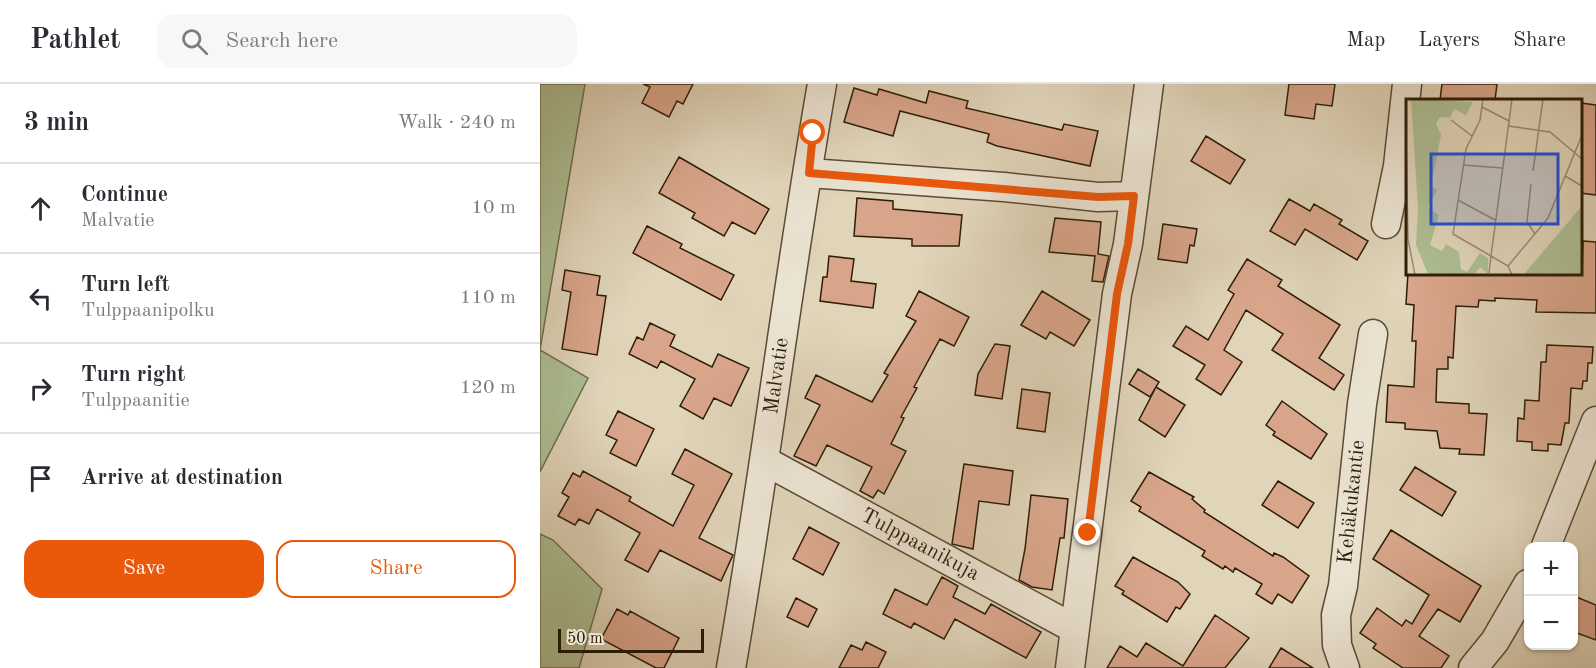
<!DOCTYPE html>
<meta charset="utf-8">
<style>
body{margin:0;font-family:"Old Standard TT",serif;background:#f7f7f7;color:#2b2b33}
.controls{position:absolute;right:18px;bottom:18px;display:grid;overflow:hidden;border-radius:12px;box-shadow:0 2px 4px #0004}
.controls button{width:54px;height:54px;display:grid;place-items:center;padding:0;border:0;border-bottom:2px solid #e1e1e2;background:#fff;color:#2b2b33;font:30px sans-serif}
.scale{position:absolute;left:18px;bottom:15px;width:146px;box-sizing:border-box;padding-left:6px;border:3px solid #2e1d07;border-top:0;font-size:16px;line-height:21px;white-space:nowrap;color:#2e1d07;-webkit-text-stroke:4px #ebe3d2;paint-order:stroke}
.stop{position:absolute;width:18px;height:18px;margin:-14px;border:4px solid #ea580c;border-radius:50%;background:#fff}
.stop.end{background:#ea580c;border-color:#fff;box-shadow:0 2px 6px #0008}
.list{margin:0;padding:0;list-style:none}
h2{display:flex;justify-content:space-between;align-items:center;height:78px;margin:0;padding:0 24px;font-size:26px}
h2 small{font-size:20px;font-weight:400;color:#7c7c81}
.list li{display:grid;grid-template-columns:39px 1fr auto;gap:18px;align-items:center;box-sizing:border-box;height:90px;padding:0 24px;border-top:2px solid #e1e1e2}
.list b{display:block;font-size:22px;white-space:nowrap}
.list p{margin:0;font-size:20px;white-space:nowrap;color:#7c7c81}
.list em{font-size:20px;font-style:normal;color:#7c7c81}
.actions{display:flex;gap:12px;padding:18px 24px}
.actions a{flex:1;padding:14px 0;border:2px solid #ea580c;border-radius:18px;text-align:center;font-size:21px;color:#ea580c}
.actions .main{background:#ea580c;color:#fff}
.icon{flex:none;width:33px;height:33px;fill:none;stroke:currentColor;stroke-width:2;stroke-linecap:round;stroke-linejoin:round}
.map{position:relative;flex:none;width:1056px;height:584px;overflow:hidden}
header{display:flex;align-items:center;gap:36px;box-sizing:border-box;height:84px;padding:0 30px;background:#fff;border-bottom:2px solid #e1e1e2}
header strong{font-size:28px}
nav{display:flex;gap:33px;margin-inline-start:auto;font-size:21px}
.search{width:420px;height:54px;background:#f7f7f7;display:flex;align-items:center;gap:15px;box-sizing:border-box;padding:0 21px;border-radius:18px;color:#7c7c81;font-size:22px}
main{display:flex}
aside{flex:1;background:#fff}
.map>svg:first-child{display:block}
.green{fill:#adbe93;stroke:#6e6e4d;stroke-width:1.5}
.building{fill:#d8a58a;stroke:#2e1d07;stroke-width:1.5}
.lines{fill:none;stroke-linecap:round;stroke-linejoin:round}
.minor-casing{stroke:#5a4b34;stroke-width:31}
.minor{stroke:#ebe3d2;stroke-width:28}
.route{stroke:#ea580c;stroke-width:8}
.labels{text-anchor:middle;dominant-baseline:central;stroke-width:5;stroke-linejoin:round;paint-order:stroke}
.street-label{font-size:21px;fill:#2e1d07;stroke:#ebe3d2}
.inset-road{fill:none;stroke:#998b72;stroke-width:1.5}
.view{fill:#1d4ed8;fill-opacity:0.15;stroke:#1d4ed8;stroke-width:3}
.inset-edge{fill:none;stroke:#2e1d07;stroke-width:3}
</style>
<header>
<strong>Pathlet</strong>
<div class="search"><svg class="icon" aria-label="search" viewBox="0 0 24 24"><circle cx="10" cy="10" r="6"/><path d="M15 15l6 6"/></svg>Search here</div>
<nav><a>Map</a><a>Layers</a><a>Share</a></nav>
</header>
<main>
<aside>
<h2>3 min<small>Walk · 240 m</small></h2>
<ul class="list">
<li><svg class="icon" aria-label="ahead" viewBox="0 0 24 24"><path d="M12 20V5M6 11l6-6 6 6"/></svg><div><b>Continue</b><p>Malvatie</p></div><em>10 m</em></li>
<li><svg class="icon" aria-label="left" viewBox="0 0 24 24"><path d="M17 20v-9H6M10 6l-5 5 5 5"/></svg><div><b>Turn left</b><p>Tulppaanipolku</p></div><em>110 m</em></li>
<li><svg class="icon" aria-label="right" viewBox="0 0 24 24"><path d="M7 20v-9h11M14 6l5 5-5 5"/></svg><div><b>Turn right</b><p>Tulppaanitie</p></div><em>120 m</em></li>
<li><svg class="icon" aria-label="arrive" viewBox="0 0 24 24"><path d="M6 21V4h12l-3 4 3 4H6"/></svg><div><b>Arrive at destination</b></div></li>
</ul>
<div class="actions"><a class="main">Save</a><a>Share</a></div>
</aside>
<div class="map">
<svg width="1056" height="584" viewBox="0 0 1056 584">
<rect width="100%" height="100%" fill="#e0d4b9"/>
<filter id="stains"><feTurbulence type="fractalNoise" baseFrequency=".00333" numOctaves="4"/><feColorMatrix values="0 0 0 0 .2 0 0 0 0 .09 0 0 0 0 .02 0 0 0 .5 -.17"/></filter>
<radialGradient id="worn" r=".72"><stop offset=".6" stop-color="#630" stop-opacity="0"/><stop offset="1" stop-color="#630" stop-opacity=".3"/></radialGradient>
<!-- green -->
<path class="green" d="M 0,0 L 45,0 L 0,266 L 48,294 L 0,388 Z
M 0,450 L 13,456 L 62,505 L 39,584 L 0,584 Z"/>
<!-- building -->
<path class="building" d="M 103,0 L 153,0 L 143,20 L 137,17 L 129,33 L 102,19 L 110,3 Z
M 749,0 L 795,0 L 792,22 L 776,20 L 774,35 L 745,31 Z
M 902,0 L 957,0 L 955,16 L 900,16 Z
M 314,4 L 337,11 L 339,5 L 386,19 L 389,7 L 428,17 L 426,24 L 522,46 L 524,40 L 558,47 L 550,82 L 457,62 L 447,58 L 449,50 L 360,27 L 353,52 L 304,38 Z
M 1041,19 L 1056,21 L 1056,111 L 1040,109 Z
M 666,52 L 705,76 L 690,100 L 651,77 Z
M 139,73 L 229,125 L 215,150 L 192,138 L 184,152 L 152,134 L 155,129 L 119,109 Z
M 317,114 L 353,117 L 353,125 L 422,131 L 419,162 L 372,162 L 372,155 L 314,152 Z
M 749,115 L 770,127 L 774,120 L 802,136 L 799,140 L 828,157 L 817,176 L 765,145 L 755,161 L 730,147 Z
M 515,134 L 561,138 L 558,170 L 569,172 L 563,198 L 552,197 L 555,172 L 509,168 Z
M 623,140 L 657,145 L 654,162 L 650,161 L 647,179 L 618,175 Z
M 107,142 L 142,160 L 140,164 L 194,191 L 181,216 L 93,169 Z
M 1043,157 L 1056,158 L 1056,229 L 996,228 L 997,216 L 955,214 L 955,217 L 939,216 L 938,223 L 916,222 L 913,274 L 908,273 L 908,285 L 897,285 L 896,318 L 929,320 L 929,329 L 947,330 L 944,371 L 919,370 L 920,365 L 900,364 L 897,347 L 865,345 L 865,339 L 846,338 L 848,301 L 874,303 L 876,257 L 872,257 L 874,221 L 866,220 L 868,189 L 1042,189 Z
M 289,172 L 314,175 L 311,197 L 336,200 L 333,224 L 280,217 L 283,193 L 287,193 Z
M 707,175 L 742,196 L 738,202 L 800,241 L 779,274 L 804,291 L 794,306 L 732,266 L 743,250 L 706,226 L 684,266 L 702,278 L 681,311 L 656,295 L 665,281 L 633,262 L 646,242 L 668,256 L 694,210 L 688,206 Z
M 25,186 L 60,192 L 57,211 L 66,212 L 57,271 L 22,265 L 31,208 L 22,206 Z
M 379,207 L 429,233 L 414,262 L 400,255 L 374,303 L 377,304 L 361,333 L 364,334 L 351,360 L 366,367 L 344,410 L 338,406 L 333,414 L 320,407 L 332,383 L 287,361 L 276,382 L 254,372 L 280,321 L 265,314 L 276,291 L 332,318 L 348,291 L 344,289 L 376,237 L 366,232 Z
M 502,207 L 550,236 L 534,262 L 510,248 L 506,255 L 481,241 Z
M 110,239 L 135,251 L 130,262 L 172,283 L 178,270 L 209,284 L 191,322 L 174,314 L 163,335 L 140,322 L 155,295 L 121,277 L 117,284 L 89,270 L 97,253 L 103,256 Z
M 455,260 L 470,262 L 462,315 L 435,311 L 438,290 Z
M 1007,261 L 1053,263 L 1052,279 L 1048,279 L 1047,297 L 1043,297 L 1042,305 L 1031,304 L 1029,339 L 1025,339 L 1021,361 L 1008,360 L 1008,367 L 992,366 L 992,358 L 977,357 L 978,334 L 984,335 L 985,316 L 999,317 L 1001,278 L 1006,278 Z
M 598,285 L 619,298 L 610,313 L 589,300 Z
M 616,303 L 645,321 L 625,353 L 599,336 Z
M 482,305 L 510,309 L 505,348 L 477,344 Z
M 742,317 L 787,350 L 771,375 L 733,351 L 735,348 L 726,341 Z
M 78,327 L 114,345 L 96,382 L 70,369 L 77,356 L 66,351 Z
M 145,365 L 192,390 L 159,454 L 193,471 L 181,497 L 120,466 L 108,488 L 85,476 L 100,449 L 57,425 L 49,440 L 39,435 L 35,441 L 18,432 L 29,413 L 22,409 L 33,389 L 40,393 L 43,387 L 91,413 L 89,417 L 133,442 L 154,401 L 132,390 Z
M 424,380 L 473,387 L 469,421 L 439,417 L 433,465 L 412,460 Z
M 875,383 L 916,408 L 902,432 L 860,406 Z
M 609,388 L 654,413 L 652,415 L 665,426 L 664,428 L 733,472 L 734,469 L 743,473 L 769,492 L 752,519 L 738,510 L 732,520 L 716,510 L 722,500 L 695,484 L 693,488 L 685,482 L 683,485 L 662,472 L 665,467 L 599,427 L 601,423 L 591,417 Z
M 738,397 L 774,419 L 758,444 L 722,421 Z
M 491,411 L 528,415 L 524,454 L 520,454 L 512,506 L 492,503 L 479,496 L 485,465 Z
M 269,443 L 299,459 L 283,491 L 253,475 Z
M 851,446 L 941,502 L 920,538 L 898,525 L 879,552 L 909,572 L 901,584 L 863,584 L 833,564 L 836,560 L 820,549 L 837,524 L 862,542 L 866,536 L 872,540 L 889,511 L 833,475 Z
M 593,473 L 638,498 L 650,510 L 640,525 L 636,523 L 627,538 L 582,510 L 584,507 L 575,502 Z
M 402,493 L 418,502 L 413,513 L 445,530 L 451,520 L 501,548 L 486,574 L 415,535 L 404,555 L 374,539 L 371,544 L 343,530 L 355,505 L 387,521 Z
M 1034,512 L 1056,521 L 1056,556 L 1034,548 Z
M 256,514 L 277,525 L 268,543 L 247,533 Z
M 77,525 L 88,531 L 90,527 L 139,554 L 124,584 L 116,584 L 61,555 Z
M 675,531 L 709,554 L 685,584 L 567,584 L 580,562 L 597,573 L 606,559 L 643,582 Z
M 326,558 L 346,568 L 338,584 L 299,584 L 311,561 L 322,566 Z
M 741,564 L 773,584 L 729,584 Z"/>
<g class="lines">
<defs>
<path id="minor" d="M 269,89 L 464,103 L 558,113 L 594,112
M 846,140 L 858,82 L 867,0
M 225,377 L 535,545
M 1006,462 L 1056,337
M 191,584 C 225,390 248,194 282,0
M 530,584 L 577,210 L 588,160 L 609,0
M 805,584 L 797,561 L 796,531 L 803,502 L 822,320 L 833,250
M 933,584 L 955,557 L 988,500"/>
</defs>
<!-- minor casing -->
<use href="#minor" class="minor-casing"/>
<!-- minor -->
<use href="#minor" class="minor"/>
</g>
<g class="lines">
<!-- route -->
<path class="route" d="M 273,49 L 269,89 L 558,113 L 594,112 L 588,160 L 577,210 L 548,449"/>
</g>
<g class="labels">
<!-- street labels -->
<g class="street-label">
<text transform="translate(237 292) rotate(-82)">Malvatie</text>
<text transform="translate(812 418) rotate(-84)">Kehäkukantie</text>
<text transform="translate(380 461) rotate(28)">Tulppaanikuja</text>
</g>
</g>
<!-- overview -->
<g transform="translate(866 15)">
<rect width="176" height="176" fill="#e0d4b9"/>
<path d="M 5,0 L 67,3 L 60,16 L 48,10 L 44,19 L 34,18 L 30,24 L 35,36 L 25,87 L 31,91 L 22,108 L 33,116 L 24,146 L 36,152 L 40,145 L 53,153 L 55,170 L 61,173 L 74,154 L 82,159 L 82,175 L 74,168 L 69,175 L 22,175 L 10,146 L 12,109 ZM 175,108 L 175,175 L 118,175 L 164,121 Z" fill="#adbe93"/>
<path class="inset-road" d="M 77,0 L 74,21 L 60,50 L 47,135 L 85,157 L 83,174M 106,0 L 85,157 L 102,167 L 106,176M 76,8 L 103,22M 45,21 L 66,37M 102,27 L 144,33 L 176,60M 0,34 L 2,140 L 9,176M 57,66 L 96,69M 127,72 L 137,0M 159,77 L 176,87M 125,85 L 121,123 L 129,135M 52,101 L 89,121M 102,167 L 142,119 L 176,36"/>
<path class="view" d="M 25,55 L 152,55 L 152,125 L 25,125 Z"/>
<rect width="176" height="176" class="inset-edge"/>
</g>
<rect width="100%" height="100%" filter="url(#stains)"/>
<rect width="100%" height="100%" fill="url(#worn)"/>
</svg>
<div class="controls">
<button>+</button>
<button>−</button>
</div>
<div class="scale">50 m</div>
<div class="stop" style="left:273px;top:49px"></div>
<div class="stop end" style="left:548px;top:449px"></div>
</div>
</main>
